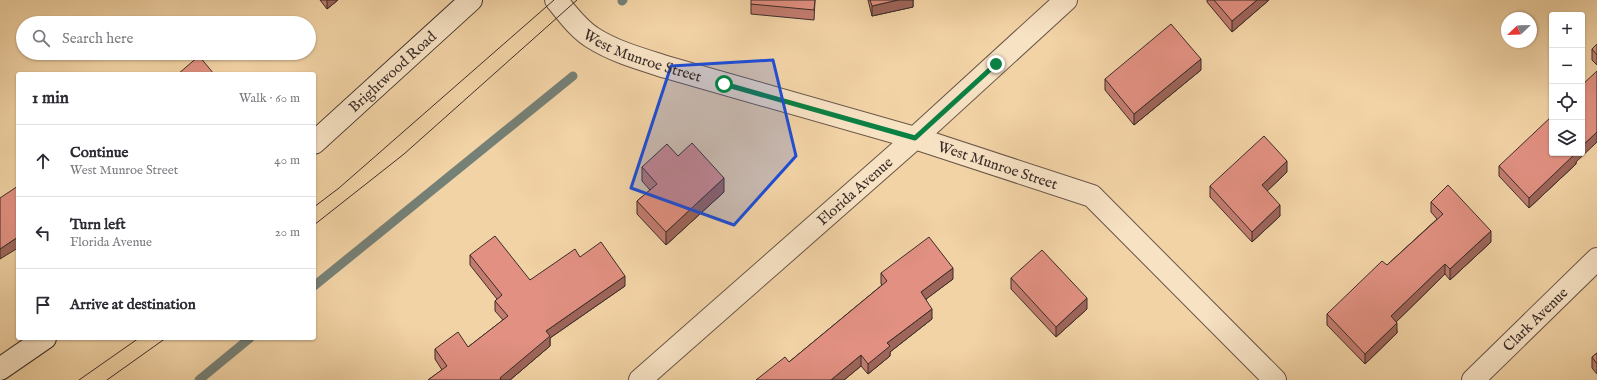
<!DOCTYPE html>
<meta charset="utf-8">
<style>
body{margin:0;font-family:"IM FELL English",serif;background:#f7f7f7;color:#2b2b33}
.controls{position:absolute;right:12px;top:12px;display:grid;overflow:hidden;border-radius:4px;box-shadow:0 1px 3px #0004}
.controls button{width:36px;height:36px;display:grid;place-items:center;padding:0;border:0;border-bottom:1px solid #e1e1e2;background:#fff;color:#2b2b33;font:20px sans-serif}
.compass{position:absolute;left:1501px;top:12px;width:36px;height:36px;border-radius:50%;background:#fff;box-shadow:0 1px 3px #0004;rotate:247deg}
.stop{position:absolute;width:12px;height:12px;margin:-9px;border:3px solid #0b8043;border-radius:50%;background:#fff}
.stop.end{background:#0b8043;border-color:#fff;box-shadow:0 1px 4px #0008}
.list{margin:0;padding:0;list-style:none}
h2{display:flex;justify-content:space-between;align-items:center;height:52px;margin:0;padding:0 16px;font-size:17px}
h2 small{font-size:13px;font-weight:400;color:#7c7c81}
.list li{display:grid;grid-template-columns:26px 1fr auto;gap:12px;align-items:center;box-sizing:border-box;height:72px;padding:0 16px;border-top:1px solid #e1e1e2}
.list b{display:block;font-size:15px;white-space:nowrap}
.list p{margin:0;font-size:13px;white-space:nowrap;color:#7c7c81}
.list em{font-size:13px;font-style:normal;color:#7c7c81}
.icon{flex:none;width:22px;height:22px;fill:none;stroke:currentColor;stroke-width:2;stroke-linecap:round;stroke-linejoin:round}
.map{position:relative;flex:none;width:1597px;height:380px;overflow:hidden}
.search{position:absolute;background:#fff;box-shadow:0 1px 3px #0004;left:16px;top:16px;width:300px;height:44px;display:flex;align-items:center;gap:10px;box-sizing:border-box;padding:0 14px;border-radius:22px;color:#7c7c81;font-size:15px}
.panel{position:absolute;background:#fff;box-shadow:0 1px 3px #0004;left:16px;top:72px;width:300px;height:268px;border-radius:4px}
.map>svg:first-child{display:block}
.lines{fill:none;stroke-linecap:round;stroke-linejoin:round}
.stream{stroke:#758076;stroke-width:9}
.street-casing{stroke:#695648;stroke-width:24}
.secondary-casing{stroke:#3b2d29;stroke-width:24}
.street{stroke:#f7e2c4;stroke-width:22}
.secondary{stroke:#f7e2c4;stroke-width:22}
.tram{stroke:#3b2d29;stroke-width:1}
.wall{fill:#c27c6f;stroke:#3b2d29}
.shaded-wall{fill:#9e655a;stroke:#3b2d29}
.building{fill:#e19081;stroke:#3b2d29}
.route{stroke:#0b8043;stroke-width:5}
.marked{fill:#1d4ed8;fill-opacity:0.2;stroke:#1d4ed8;stroke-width:3;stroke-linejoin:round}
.labels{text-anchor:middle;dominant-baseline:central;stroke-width:3;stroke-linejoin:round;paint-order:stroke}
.street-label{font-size:15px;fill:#3b2d29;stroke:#f7e2c4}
</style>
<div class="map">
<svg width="1597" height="380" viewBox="0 0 1597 380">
<rect width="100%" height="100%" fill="#f2d3a5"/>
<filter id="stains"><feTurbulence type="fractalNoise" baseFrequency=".005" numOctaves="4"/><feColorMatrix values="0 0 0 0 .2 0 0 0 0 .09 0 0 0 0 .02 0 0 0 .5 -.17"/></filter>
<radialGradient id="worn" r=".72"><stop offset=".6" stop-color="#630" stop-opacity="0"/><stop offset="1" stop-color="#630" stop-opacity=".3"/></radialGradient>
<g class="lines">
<!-- stream -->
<path class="stream" d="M 622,1 L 623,0
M 314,286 L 573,76
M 199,380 L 250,338"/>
<defs>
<g id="street">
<path id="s1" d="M 556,0 C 567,13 578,29 593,38 C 615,52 641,59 666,67 L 915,138 L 1092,196 L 1275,380"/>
<path id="s2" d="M 640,380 L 915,138 L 1066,0"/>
<path id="s3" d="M 1473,380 L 1597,259"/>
</g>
<g id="secondary">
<path id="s4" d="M 314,143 L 471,0"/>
<path d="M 0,369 L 45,338"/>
</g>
</defs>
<!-- street casing -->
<use href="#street" class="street-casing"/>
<!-- secondary casing -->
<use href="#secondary" class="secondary-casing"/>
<!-- street -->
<use href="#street" class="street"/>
<!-- secondary -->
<use href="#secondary" class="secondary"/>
<!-- tram -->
<path class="tram" d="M 314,207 L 339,188 L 554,0
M 314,225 L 404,154 L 577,0
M 79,380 L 139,338
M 107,380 L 166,338"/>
</g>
<!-- wall -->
<path class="wall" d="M 320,0 L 338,0 L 327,9 Z
M 815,0 L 814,20 L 751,14 L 751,4 Z
M 868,0 L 913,0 L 913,7 L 872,16 Z
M 1207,0 L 1269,0 L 1232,32 L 1207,2 Z
M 1597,44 L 1597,65 L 1592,60 L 1592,49 Z
M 1201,70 L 1134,125 L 1105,90 L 1105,79 Z
M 1552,153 L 1576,162 L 1576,164 L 1529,208 L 1499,176 L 1499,166 Z
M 678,156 L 724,192 L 666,245 L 637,214 L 637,201 L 650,190 L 642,181 L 642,167 Z
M 1287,172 L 1267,191 L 1280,216 L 1252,242 L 1210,197 L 1210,186 Z
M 1431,202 L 1491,242 L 1450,280 L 1445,274 L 1396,322 L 1397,333 L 1365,364 L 1327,325 L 1327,314 L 1387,265 L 1437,219 L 1431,212 Z
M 470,255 L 530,280 L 580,257 L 625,286 L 550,338 L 550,346 L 510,380 L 428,380 L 442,370 L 435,359 L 435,349 L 468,347 L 503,320 L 495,311 L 495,301 L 497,299 L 470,265 Z
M 881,273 L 953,279 L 926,299 L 932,319 L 890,352 L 890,356 L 868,374 L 861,366 L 844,380 L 756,380 L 789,362 L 882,285 L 881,284 Z
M 1011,278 L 1087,309 L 1056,337 L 1011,289 Z
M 1597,353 L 1597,374 L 1592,368 L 1592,357 Z"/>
<!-- shaded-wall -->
<path class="shaded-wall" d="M 327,0 L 338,0 L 327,9 Z
M 898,0 L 913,0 L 913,7 L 872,16 L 872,6 Z
M 1257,0 L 1269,0 L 1232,32 L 1232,21 Z
M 1201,59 L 1201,70 L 1134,125 L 1134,114 Z
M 1597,132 L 1597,142 L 1576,162 L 1576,164 L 1529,208 L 1529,198 L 1575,153 L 1582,153 L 1582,146 Z
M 1287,161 L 1287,172 L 1262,196 L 1262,185 Z
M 724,178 L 724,192 L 666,245 L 666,232 Z
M 1280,205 L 1280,216 L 1252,242 L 1252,232 Z
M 1491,231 L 1491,242 L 1450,280 L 1450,269 Z
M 18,237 L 18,248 L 0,259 L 0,249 Z
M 1445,264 L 1445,274 L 1391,327 L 1391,316 Z
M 953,268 L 953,279 L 921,303 L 921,292 Z
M 625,276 L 625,286 L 550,338 L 550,346 L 510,380 L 500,380 L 500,378 L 546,331 Z
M 1087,298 L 1087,309 L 1056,337 L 1056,327 Z
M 932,309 L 932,319 L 890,352 L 890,356 L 868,374 L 868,364 L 887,343 Z
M 1397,323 L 1397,333 L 1365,364 L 1365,354 Z
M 861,355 L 861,366 L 844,380 L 831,380 Z"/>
<!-- building -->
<path class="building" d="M 751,0 L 815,0 L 814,10 L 751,4 Z
M 870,0 L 898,0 L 872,6 Z
M 1214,0 L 1257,0 L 1232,21 Z
M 1171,24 L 1201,59 L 1134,114 L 1105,79 Z
M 1597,44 L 1597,55 L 1592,49 Z
M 199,56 L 214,74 L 178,74 Z
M 1597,71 L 1597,132 L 1582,146 L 1582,85 Z
M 1552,116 L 1552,153 L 1576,153 L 1529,198 L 1499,166 Z
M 1264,136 L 1287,161 L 1262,185 L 1280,205 L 1252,232 L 1210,186 Z
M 692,143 L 724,178 L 666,232 L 637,201 L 657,184 L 642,167 L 667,144 L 678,156 Z
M 1448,185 L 1491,231 L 1450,269 L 1445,264 L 1391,316 L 1397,323 L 1365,354 L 1327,314 L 1382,261 L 1387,265 L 1443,214 L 1431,202 Z
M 18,186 L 18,237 L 0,249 L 0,198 Z
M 495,236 L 530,280 L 575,249 L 580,257 L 601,242 L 625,276 L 546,331 L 550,336 L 500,378 L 501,380 L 428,380 L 447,366 L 435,349 L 458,332 L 468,347 L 508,316 L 495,301 L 502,295 L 470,255 Z
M 929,237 L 953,268 L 921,292 L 932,309 L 887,343 L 890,346 L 868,364 L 861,355 L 831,380 L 756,380 L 785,357 L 789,362 L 887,281 L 881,273 Z
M 1042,250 L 1087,298 L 1056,327 L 1011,278 Z
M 1597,353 L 1597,364 L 1592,357 Z"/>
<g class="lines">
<!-- route -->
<path class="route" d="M 724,84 L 915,138 L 996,64"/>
</g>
<!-- marked area -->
<path class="marked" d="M 773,60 L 796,156 L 734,225 L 631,188 L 671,66 Z"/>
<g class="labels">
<!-- street labels -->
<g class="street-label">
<text stroke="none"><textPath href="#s1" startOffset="106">West Munroe Street</textPath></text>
<text stroke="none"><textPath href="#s4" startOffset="106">Brightwood Road</textPath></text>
<text stroke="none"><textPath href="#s1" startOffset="478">West Munroe Street</textPath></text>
<text stroke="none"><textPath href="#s2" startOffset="286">Florida Avenue</textPath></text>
<text stroke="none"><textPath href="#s3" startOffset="87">Clark Avenue</textPath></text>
</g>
</g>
<rect width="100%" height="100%" filter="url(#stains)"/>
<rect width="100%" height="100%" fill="url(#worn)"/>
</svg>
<div class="controls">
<button>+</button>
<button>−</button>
<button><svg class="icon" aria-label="locate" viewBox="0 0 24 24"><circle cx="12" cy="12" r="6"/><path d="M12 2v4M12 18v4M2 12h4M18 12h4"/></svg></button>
<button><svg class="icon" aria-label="layers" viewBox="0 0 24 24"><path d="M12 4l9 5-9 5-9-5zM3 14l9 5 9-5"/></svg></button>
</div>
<svg class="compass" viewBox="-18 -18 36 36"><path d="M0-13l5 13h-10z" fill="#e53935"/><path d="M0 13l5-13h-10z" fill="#7c7c81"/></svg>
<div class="stop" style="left:724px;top:84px"></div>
<div class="stop end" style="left:996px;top:64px"></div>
<div class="search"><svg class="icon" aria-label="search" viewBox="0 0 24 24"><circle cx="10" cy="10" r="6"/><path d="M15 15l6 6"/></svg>Search here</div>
<section class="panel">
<h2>1 min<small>Walk · 60 m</small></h2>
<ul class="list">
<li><svg class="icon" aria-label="ahead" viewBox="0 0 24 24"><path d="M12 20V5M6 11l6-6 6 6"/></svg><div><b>Continue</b><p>West Munroe Street</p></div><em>40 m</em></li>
<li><svg class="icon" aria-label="left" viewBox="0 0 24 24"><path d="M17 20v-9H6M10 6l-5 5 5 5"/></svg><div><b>Turn left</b><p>Florida Avenue</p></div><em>20 m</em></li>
<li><svg class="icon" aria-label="arrive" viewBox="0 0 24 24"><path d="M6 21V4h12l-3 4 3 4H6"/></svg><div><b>Arrive at destination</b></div></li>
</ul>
</section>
</div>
